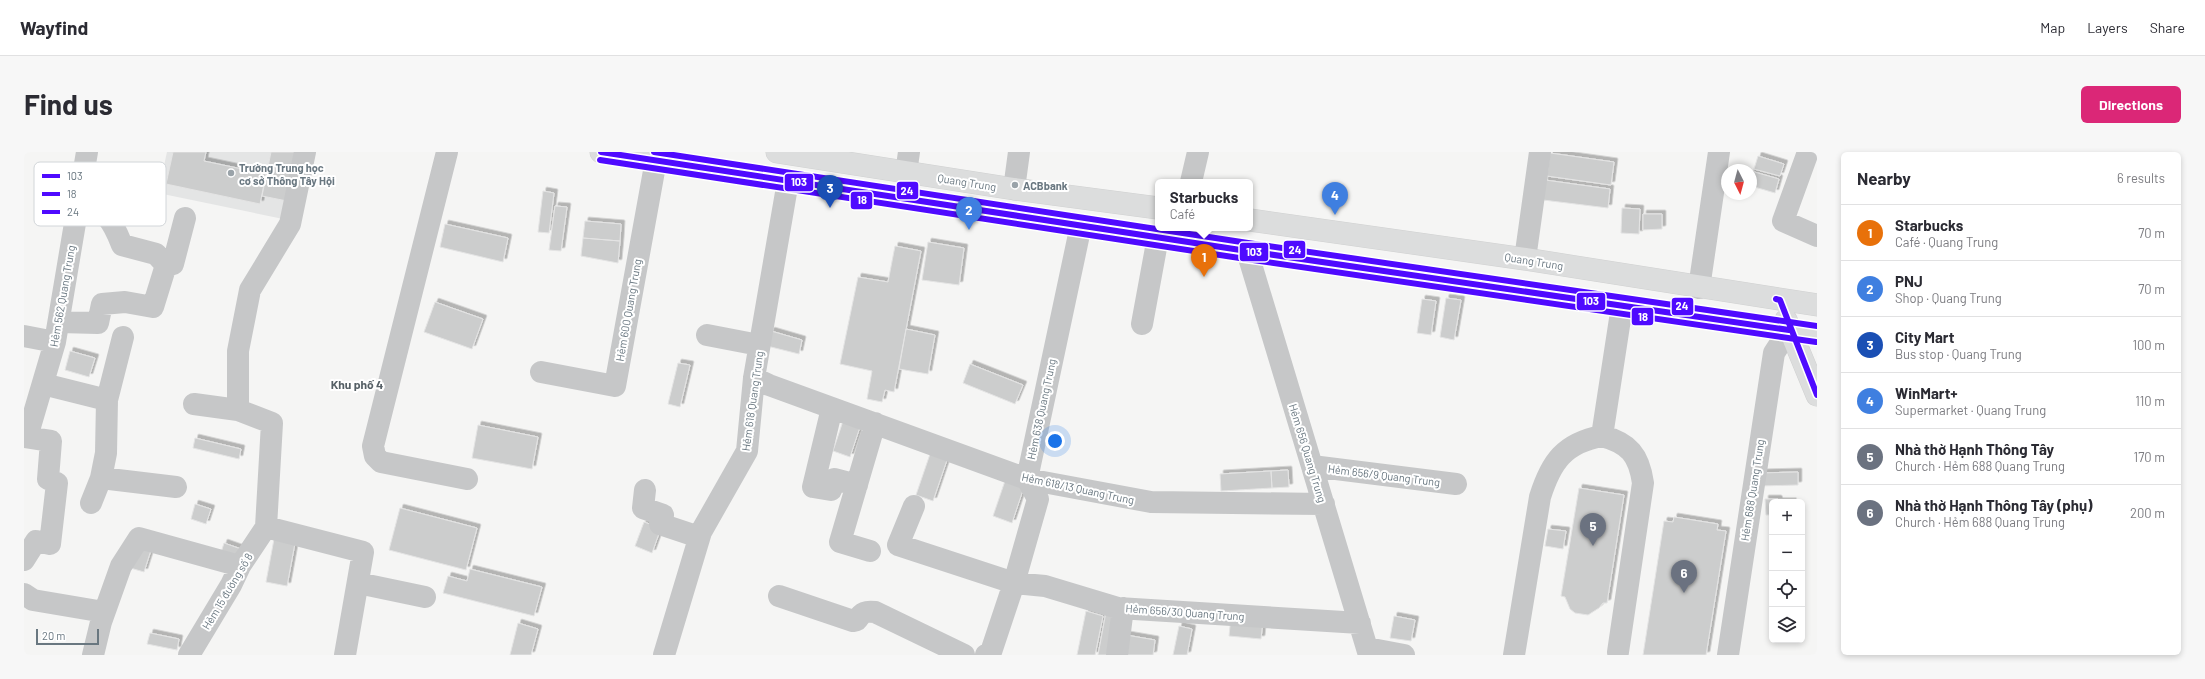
<!DOCTYPE html>
<meta charset="utf-8">
<style>
body{margin:0;font-family:Barlow,sans-serif;background:#f7f7f7;color:#2b2b33}
.controls{position:absolute;right:12px;bottom:12px;display:grid;overflow:hidden;border-radius:6px;box-shadow:0 2px 6px #0003}
.controls button{width:36px;height:36px;display:grid;place-items:center;padding:0;border:0;border-bottom:1px solid #e1e1e2;background:#fff;color:#2b2b33;font:20px sans-serif}
.compass{position:absolute;left:1697px;top:12px;width:36px;height:36px;border-radius:50%;background:#fff;box-shadow:0 2px 6px #0003;rotate:174deg}
.scale{position:absolute;left:12px;bottom:10px;width:63px;box-sizing:border-box;padding-left:4px;border:2px solid #697780;border-top:0;font-size:11px;line-height:14px;white-space:nowrap;color:#697780;-webkit-text-stroke:3px #fff;paint-order:stroke}
.you{position:absolute;left:1031px;top:289px;width:14px;height:14px;margin:-10px;border:3px solid #fff;border-radius:50%;background:#1a73e8;box-shadow:0 0 0 6px #1a73e833}
.badge{display:grid;place-items:center;width:26px;height:26px;border-radius:50%;background:#db2777;color:#fff;font-size:13px;font-weight:700}
.pin{position:absolute;translate:-50% -33px;filter:drop-shadow(0 1px 2px #0008)}
.pin::after{content:'';position:absolute;top:21px;width:14px;height:12px;background:inherit;clip-path:polygon(0 0,100% 0,50% 100%)}
.popup{position:absolute;left:1131px;top:27px;width:98px;height:52px;box-sizing:border-box;display:grid;place-content:center;border-radius:6px;background:#fff;filter:drop-shadow(0 1px 3px #0005);font-size:13px;white-space:nowrap;color:#7c7c81}
.popup b{font-size:15px;color:#2b2b33}
.popup::after{content:'';position:absolute;left:50%;top:100%;margin-left:-8px;border:8px solid transparent;border-top-color:#fff}
.list{margin:0;padding:0;list-style:none}
h2{display:flex;justify-content:space-between;align-items:center;height:52px;margin:0;padding:0 16px;font-size:17px}
h2 small{font-size:13px;font-weight:400;color:#7c7c81}
.list li{display:grid;grid-template-columns:26px 1fr auto;gap:12px;align-items:center;box-sizing:border-box;height:56px;padding:0 16px;border-top:1px solid #e1e1e2}
.list b{display:block;font-size:15px;white-space:nowrap}
.list p{margin:0;font-size:13px;white-space:nowrap;color:#7c7c81}
.list em{font-size:13px;font-style:normal;color:#7c7c81}
.icon{flex:none;width:22px;height:22px;fill:none;stroke:currentColor;stroke-width:2;stroke-linecap:round;stroke-linejoin:round}
.map{position:relative;flex:none;width:1793px;height:503px;overflow:hidden;border-radius:6px}
header{display:flex;align-items:center;gap:24px;box-sizing:border-box;height:56px;padding:0 20px;background:#fff;border-bottom:1px solid #e1e1e2}
header strong{font-size:19px}
nav{display:flex;gap:22px;margin-inline-start:auto;font-size:14px}
.intro{display:flex;align-items:center;justify-content:space-between;box-sizing:border-box;height:96px;padding:0 24px}
h1{margin:0;font-size:28px}
.button{padding:10px 18px;border-radius:6px;background:#db2777;color:#fff;font-size:14px;font-weight:700}
main{display:flex;gap:24px;padding:0 24px}
aside{flex:1;background:#fff;border-radius:6px;box-shadow:0 2px 6px #0003}
.map>svg:first-child{display:block}
.built{fill:#e4e5e5}
.building{fill:#cccdcd;stroke:#e4e4e4;filter:url(#shadow)}
.lines{fill:none;stroke-linecap:round;stroke-linejoin:round}
.major-casing{stroke:#d0d1d1;stroke-width:23}
.minor{stroke:#c6c7c8;stroke-width:22}
.major{stroke:#dcdddd;stroke-width:22}
.bus-1-casing{stroke:#fff;stroke-width:9}
.bus-2-casing{stroke:#fff;stroke-width:9}
.bus-3-casing{stroke:#fff;stroke-width:9}
.bus-1{stroke:#4f0aff;stroke-width:6}
.bus-2{stroke:#4f0aff;stroke-width:6}
.bus-3{stroke:#4f0aff;stroke-width:6}
.poi-dot{fill:#9aa3a9;stroke:#fff;stroke-width:1.5}
.labels{text-anchor:middle;dominant-baseline:central;stroke-width:4;stroke-linejoin:round;paint-order:stroke}
.poi-label{font-size:11px;font-weight:bold;fill:#697780;stroke:#fff;text-anchor:start}
.street-label{font-size:11px;fill:#697780;stroke:#fff}
.neighbourhood-label{font-size:12px;font-weight:bold;fill:#566066;stroke:#fff}
.key{fill:#fff;stroke:#d2d6d9;stroke-width:1}
.key-label{font-size:11px;fill:#697780}
.line-badge{stroke:#fff;stroke-width:1.5}
.badge-label{font-size:11px;text-anchor:middle;font-weight:bold;fill:#fff}
</style>
<header>
<strong>Wayfind</strong>
<nav><a>Map</a><a>Layers</a><a>Share</a></nav>
</header>
<div class="intro"><h1>Find us</h1><a class="button">Directions</a></div>
<main>
<div class="map">
<svg width="1793" height="503" viewBox="0 0 1793 503">
<defs>
<filter id="shadow"><feDropShadow dx="3.5" dy="-3.5" stdDeviation="0" flood-color="#0004"/></filter>
</defs>
<rect width="100%" height="100%" fill="#f5f5f4"/>
<!-- built -->
<path class="built" d="M 143,0 L 279,0 L 264,68 L 134,41 Z"/>
<!-- building -->
<path class="building" d="M 149,0 L 182,0 L 180,9 L 242,22 L 236,52 L 142,32 Z
M 247,0 L 272,0 L 263,49 L 238,44 Z
M 1526,1 L 1590,10 L 1587,33 L 1523,24 Z
M 1734,4 L 1760,12 L 1756,24 L 1730,17 Z
M 1727,19 L 1755,27 L 1751,41 L 1727,34 Z
M 1521,28 L 1586,37 L 1584,56 L 1519,48 Z
M 519,39 L 530,41 L 525,81 L 514,80 Z
M 531,54 L 543,55 L 537,99 L 525,98 Z
M 1598,56 L 1616,57 L 1615,82 L 1597,81 Z
M 1619,62 L 1638,62 L 1638,77 L 1619,78 Z
M 561,69 L 597,72 L 596,89 L 559,86 Z
M 421,72 L 484,86 L 479,110 L 416,95 Z
M 559,86 L 596,89 L 594,111 L 557,104 Z
M 904,90 L 940,96 L 935,133 L 898,128 Z
M 871,94 L 897,99 L 870,240 L 861,238 L 858,250 L 843,247 L 848,219 L 816,212 L 834,125 L 864,130 Z
M 1422,146 L 1437,148 L 1430,188 L 1416,185 Z
M 1398,147 L 1412,149 L 1407,183 L 1393,181 Z
M 411,150 L 459,167 L 448,197 L 400,180 Z
M 882,177 L 911,183 L 904,222 L 875,217 Z
M 747,179 L 778,188 L 775,202 L 743,194 Z
M 46,199 L 71,206 L 65,225 L 41,218 Z
M 654,211 L 666,213 L 656,255 L 644,252 Z
M 946,212 L 999,233 L 991,252 L 939,231 Z
M 819,269 L 836,275 L 826,305 L 809,299 Z
M 454,273 L 514,285 L 508,317 L 448,306 Z
M 171,286 L 217,297 L 215,307 L 169,296 Z
M 906,302 L 923,308 L 909,349 L 892,343 Z
M 1264,318 L 1265,335 L 1248,336 L 1247,319 Z
M 1247,319 L 1248,336 L 1197,339 L 1196,322 Z
M 1774,320 L 1774,333 L 1736,334 L 1736,321 Z
M 983,323 L 1002,329 L 988,371 L 969,364 Z
M 1555,336 L 1600,343 L 1583,451 L 1579,451 L 1575,456 L 1564,463 L 1551,461 L 1546,457 L 1541,445 L 1537,444 Z
M 1741,347 L 1754,347 L 1755,350 L 1769,350 L 1748,350 L 1748,363 L 1742,363 Z
M 171,352 L 187,357 L 182,372 L 167,367 Z
M 376,356 L 453,376 L 442,418 L 365,398 Z
M 1650,365 L 1694,372 L 1693,378 L 1702,379 L 1682,503 L 1619,503 L 1640,369 L 1649,370 Z
M 620,370 L 637,376 L 628,401 L 611,394 Z
M 1524,377 L 1542,379 L 1539,397 L 1521,394 Z
M 250,387 L 271,391 L 263,434 L 242,430 Z
M 200,391 L 217,397 L 212,413 L 195,407 Z
M 110,392 L 127,398 L 120,420 L 103,415 Z
M 446,417 L 518,435 L 510,464 L 419,441 L 424,424 L 443,429 Z
M 1062,459 L 1079,464 L 1071,503 L 1053,503 Z
M 1082,460 L 1097,463 L 1089,503 L 1074,503 Z
M 1207,464 L 1239,467 L 1237,487 L 1205,484 Z
M 1370,464 L 1391,468 L 1387,489 L 1366,486 Z
M 494,471 L 514,477 L 507,503 L 486,503 Z
M 1155,474 L 1168,477 L 1163,503 L 1149,503 Z
M 126,481 L 155,487 L 153,498 L 123,492 Z
M 1102,483 L 1131,488 L 1129,503 L 1098,503 Z"/>
<g class="lines">
<defs>
<path id="major" d="M 577,0 L 1223,99 L 1793,182
M 753,0 L 990,37 L 1134,56
M 1226,68 L 1501,107 L 1793,153
M 1762,168 L 1793,243"/>
</defs>
<!-- major casing -->
<use href="#major" class="major-casing"/>
<!-- minor -->
<path class="minor" d="M 281,0 L 266,72 L 226,138 L 214,199 L 214,258 L 248,271 L 242,375 L 339,400 L 321,503
M 423,0 L 349,294 L 351,304 L 357,310 L 443,327
M 1784,0 L 1759,69 L 1793,84
M 882,21 L 885,0
M 1167,30 L 1174,0
M 990,37 L 995,0
M 55,48 C 82,60 87,65 98,93 L 132,102 L 142,113
M 1223,99 L 1345,503
M 1501,107 L 1516,0
M 1675,136 L 1695,0
M 35,170 L 74,171 L 78,152 L 101,150 L 129,155 L 142,113 L 149,112 L 161,66
M 1118,172 L 1134,85
M 683,183 L 735,193
M 0,184 L 31,190
M 517,220 L 591,234 L 632,8
M 730,226 L 745,233 L 1003,327 L 1127,350 L 1300,352
M 19,232 L 83,248 L 82,301 L 77,326 L 67,351
M 83,248 L 99,185
M 170,252 L 214,258
M 808,256 L 789,335 L 807,338 L 810,327 L 833,333
M 1578,284 C 1605,291 1615,303 1619,331 L 1594,500
M 0,285 L 27,289 L 24,327 L 33,331 L 26,392 L 12,389 L 0,408
M 3,285 L 31,190 L 63,0
M 1288,314 L 1432,332
M 77,326 L 152,335
M 621,338 L 619,356 L 639,363 L 636,372 L 675,385
M 890,354 L 874,393 L 990,431 L 1021,434 L 1094,456 L 1336,471
M 846,399 L 816,390 L 851,271
M 334,431 L 401,445
M 0,442 L 9,448 L 80,460
M 755,444 L 829,469 L 833,468 C 838,460 842,459 851,460 L 940,503
M 1343,496 L 1380,503
M 69,503 L 77,470 L 97,414 L 115,386 L 216,414
M 165,503 L 207,433 L 216,414 L 242,375
M 640,503 L 677,380 L 723,299 L 730,226 L 764,29
M 962,503 L 967,500 L 990,431 L 1014,347 L 1003,327 L 1057,73
M 1093,503 L 1099,456
M 1490,503 L 1516,345 C 1527,310 1540,291 1578,284 L 1598,154
M 1704,503 L 1750,201 L 1765,178"/>
<!-- major -->
<use href="#major" class="major"/>
<defs>
<path id="bus-1" d="M 577,0 L 1223,99 L 1765,178
M 1752,147 L 1756,148 L 1793,243"/>
<path id="bus-2" d="M 576,8 L 1222,107 L 1792,190"/>
<path id="bus-3" d="M 630,0 L 1224,91 L 1793,174"/>
</defs>
<!-- bus-1 casing -->
<use href="#bus-1" class="bus-1-casing"/>
<!-- bus-2 casing -->
<use href="#bus-2" class="bus-2-casing"/>
<!-- bus-3 casing -->
<use href="#bus-3" class="bus-3-casing"/>
<!-- bus-1 -->
<use href="#bus-1" class="bus-1"/>
<!-- bus-2 -->
<use href="#bus-2" class="bus-2"/>
<!-- bus-3 -->
<use href="#bus-3" class="bus-3"/>
</g>
<!-- markers -->
<g class="poi-dot">
<circle cx="207" cy="21" r="4"/>
<circle cx="991" cy="33" r="4"/>
</g>
<g class="labels">
<!-- poi labels -->
<g class="poi-label">
<text x="215" y="15">Trường Trung học<tspan x="215" dy="13">cơ sở Thông Tây Hội</tspan></text>
<text x="999" y="33">ACBbank</text>
</g>
<!-- street labels -->
<g class="street-label">
<text transform="translate(943 30) rotate(9)">Quang Trung</text>
<text transform="translate(1510 109) rotate(9)">Quang Trung</text>
<text transform="translate(38 144) rotate(-80)">Hẻm 562 Quang Trung</text>
<text transform="translate(604 158) rotate(-80)">Hẻm 600 Quang Trung</text>
<text transform="translate(728 249) rotate(-82)">Hẻm 618 Quang Trung</text>
<text transform="translate(1017 257) rotate(-78)">Hẻm 638 Quang Trung</text>
<text transform="translate(1284 301) rotate(73)">Hẻm 656 Quang Trung</text>
<text transform="translate(1360 323) rotate(7)">Hẻm 656/9 Quang Trung</text>
<text transform="translate(1054 336) rotate(12)">Hẻm 618/13 Quang Trung</text>
<text transform="translate(1728 338) rotate(-81)">Hẻm 688 Quang Trung</text>
<text transform="translate(203 439) rotate(-59)">Hẻm 15 đường số 8</text>
<text transform="translate(1161 460) rotate(4)">Hẻm 656/30 Quang Trung</text>
</g>
<!-- neighbourhood labels -->
<g class="neighbourhood-label">
<text x="333" y="232">Khu phố 4</text>
</g>
</g>
<!-- legend -->
<rect x="10" y="10" width="132" height="64" rx="6" class="key"/>
<rect x="18" y="22" width="18" height="4" fill="#4f0aff"/>
<rect x="18" y="40" width="18" height="4" fill="#4f0aff"/>
<rect x="18" y="58" width="18" height="4" fill="#4f0aff"/>
<g class="key-label">
<text x="43" y="28">103</text>
<text x="43" y="46">18</text>
<text x="43" y="64">24</text>
</g>
<g class="line-badge">
<rect x="760" y="21" width="30" height="19" rx="4" fill="#4f0aff"/>
<rect x="872" y="29" width="23" height="19" rx="4" fill="#4f0aff"/>
<rect x="826" y="39" width="23" height="19" rx="4" fill="#4f0aff"/>
<rect x="1259" y="88" width="23" height="19" rx="4" fill="#4f0aff"/>
<rect x="1215" y="90" width="30" height="20" rx="4" fill="#4f0aff"/>
<rect x="1552" y="140" width="30" height="19" rx="4" fill="#4f0aff"/>
<rect x="1647" y="145" width="23" height="19" rx="4" fill="#4f0aff"/>
<rect x="1607" y="155" width="23" height="19" rx="4" fill="#4f0aff"/>
</g>
<g class="badge-label">
<text x="775" y="34">103</text>
<text x="883" y="43">24</text>
<text x="838" y="52">18</text>
<text x="1271" y="102">24</text>
<text x="1230" y="104">103</text>
<text x="1567" y="153">103</text>
<text x="1658" y="158">24</text>
<text x="1619" y="169">18</text>
</g>
</svg>
<div class="controls">
<button>+</button>
<button>−</button>
<button><svg class="icon" aria-label="locate" viewBox="0 0 24 24"><circle cx="12" cy="12" r="6"/><path d="M12 2v4M12 18v4M2 12h4M18 12h4"/></svg></button>
<button><svg class="icon" aria-label="layers" viewBox="0 0 24 24"><path d="M12 4l9 5-9 5-9-5zM3 14l9 5 9-5"/></svg></button>
</div>
<svg class="compass" viewBox="-18 -18 36 36"><path d="M0-13l5 13h-10z" fill="#e53935"/><path d="M0 13l5-13h-10z" fill="#7c7c81"/></svg>
<div class="scale">20 m</div>
<div class="you"></div>
<div class="pin badge" style="left:1180px;top:125px;background:#e8710a">1</div>
<div class="popup"><b>Starbucks</b>Café</div>
<div class="pin badge" style="left:945px;top:78px;background:#3f7fe0">2</div>
<div class="pin badge" style="left:806px;top:56px;background:#1a4fb4">3</div>
<div class="pin badge" style="left:1311px;top:63px;background:#3f7fe0">4</div>
<div class="pin badge" style="left:1569px;top:394px;background:#6b7280">5</div>
<div class="pin badge" style="left:1660px;top:441px;background:#6b7280">6</div>
</div>
<aside>
<h2>Nearby<small>6 results</small></h2>
<ul class="list">
<li><span class="badge" style="background:#e8710a">1</span><div><b>Starbucks</b><p>Café · Quang Trung</p></div><em>70 m</em></li>
<li><span class="badge" style="background:#3f7fe0">2</span><div><b>PNJ</b><p>Shop · Quang Trung</p></div><em>70 m</em></li>
<li><span class="badge" style="background:#1a4fb4">3</span><div><b>City Mart</b><p>Bus stop · Quang Trung</p></div><em>100 m</em></li>
<li><span class="badge" style="background:#3f7fe0">4</span><div><b>WinMart+</b><p>Supermarket · Quang Trung</p></div><em>110 m</em></li>
<li><span class="badge" style="background:#6b7280">5</span><div><b>Nhà thờ Hạnh Thông Tây</b><p>Church · Hẻm 688 Quang Trung</p></div><em>170 m</em></li>
<li><span class="badge" style="background:#6b7280">6</span><div><b>Nhà thờ Hạnh Thông Tây (phụ)</b><p>Church · Hẻm 688 Quang Trung</p></div><em>200 m</em></li>
</ul>
</aside>
</main>
